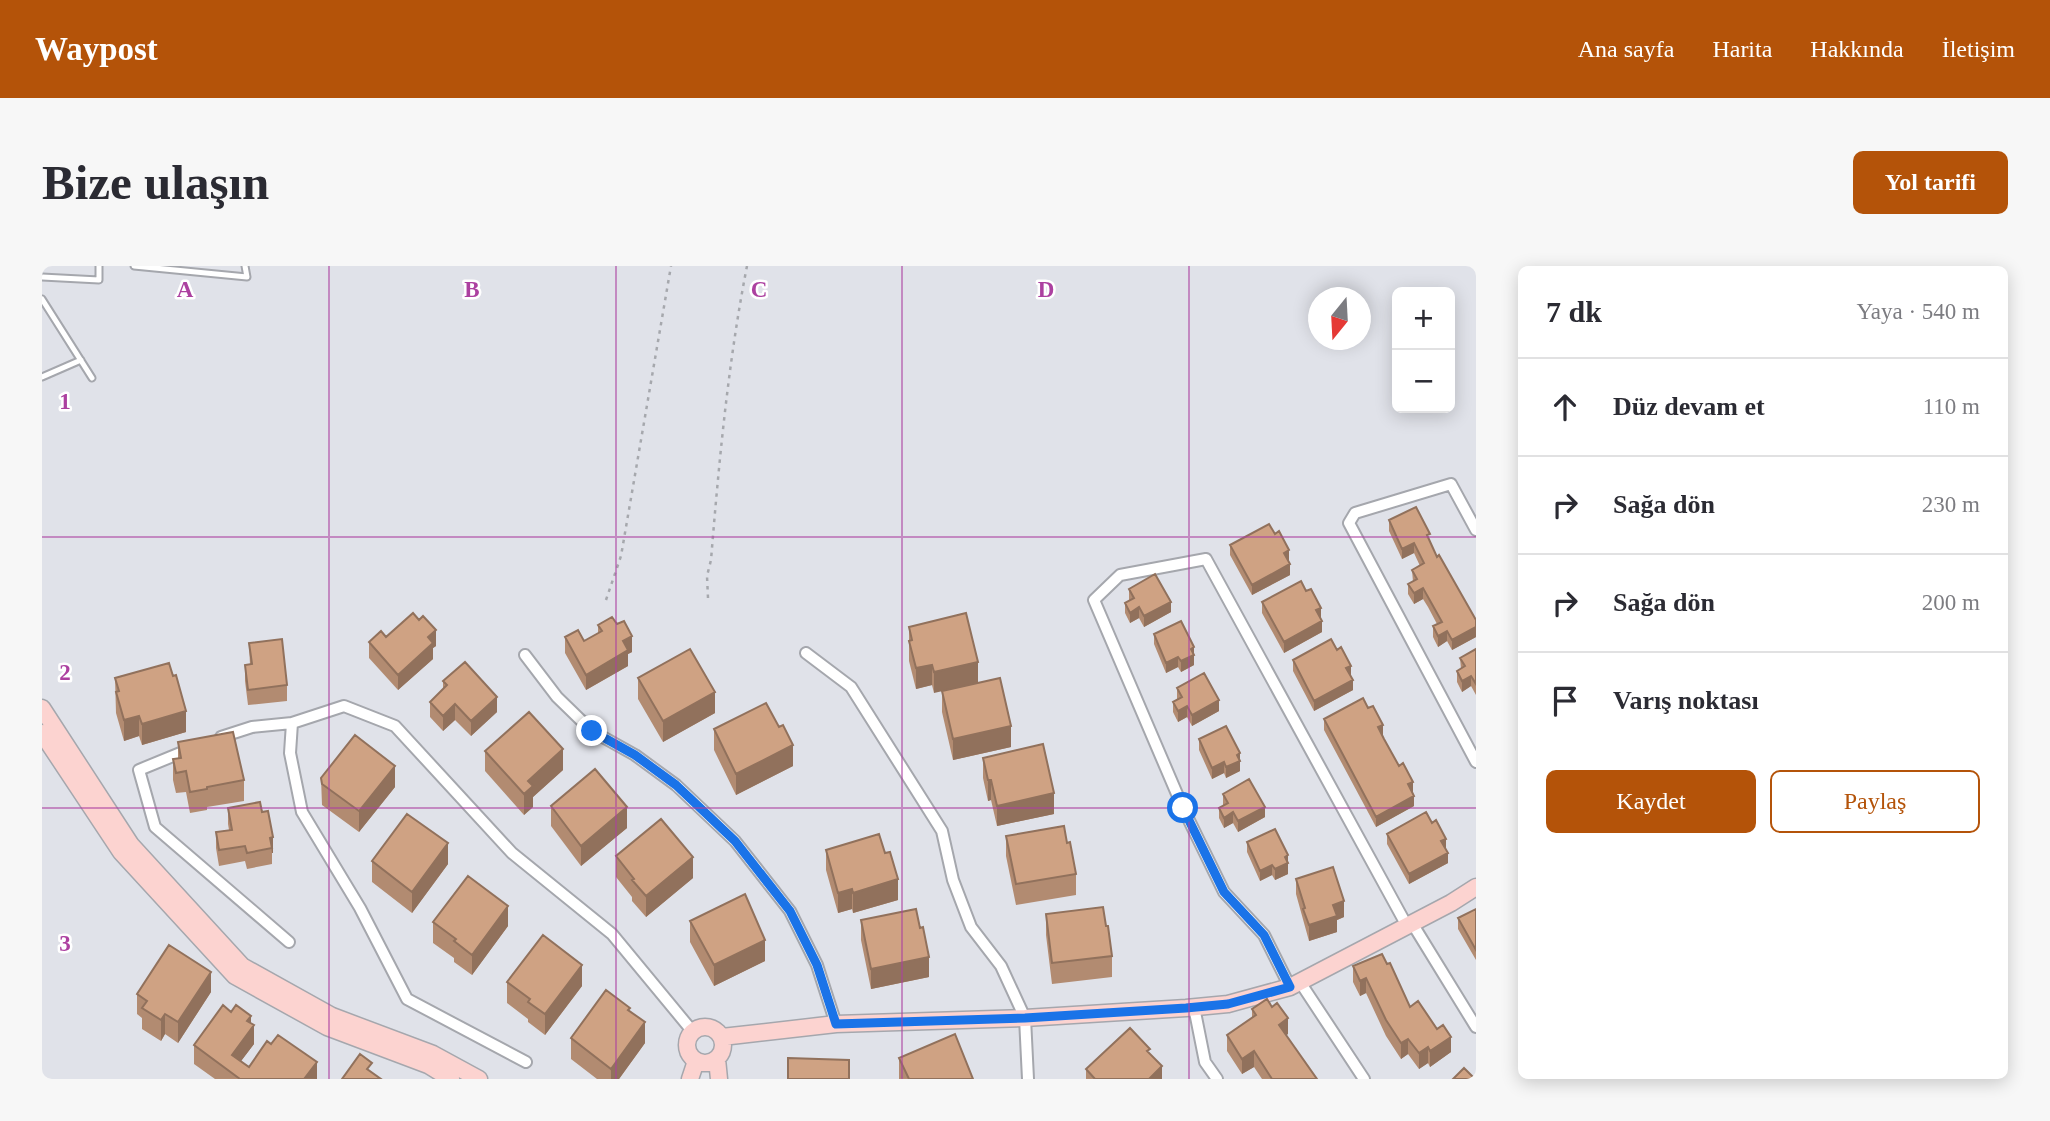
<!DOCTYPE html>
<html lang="tr">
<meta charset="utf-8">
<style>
body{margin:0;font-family:"Times New Roman",serif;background:#f7f7f7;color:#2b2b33}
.controls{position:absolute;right:21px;top:21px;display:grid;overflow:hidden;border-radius:10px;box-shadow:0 4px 18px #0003}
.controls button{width:63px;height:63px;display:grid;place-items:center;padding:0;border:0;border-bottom:2px solid #e1e1e2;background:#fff;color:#2b2b33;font:35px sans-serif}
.compass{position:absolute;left:1266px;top:21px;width:63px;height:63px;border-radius:50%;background:#fff;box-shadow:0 4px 18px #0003;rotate:198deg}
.stop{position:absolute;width:21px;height:21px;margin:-16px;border:5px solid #1a73e8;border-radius:50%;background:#fff}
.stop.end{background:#1a73e8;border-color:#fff;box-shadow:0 2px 7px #0008}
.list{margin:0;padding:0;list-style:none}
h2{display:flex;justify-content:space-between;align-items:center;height:91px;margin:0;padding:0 28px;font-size:30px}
h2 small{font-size:23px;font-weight:400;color:#7c7c81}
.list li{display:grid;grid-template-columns:46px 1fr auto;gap:21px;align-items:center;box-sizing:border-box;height:98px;padding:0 28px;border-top:2px solid #e1e1e2}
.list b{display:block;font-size:26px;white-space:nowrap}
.list em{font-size:23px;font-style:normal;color:#7c7c81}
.actions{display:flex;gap:14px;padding:21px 28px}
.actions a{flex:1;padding:16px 0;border:2px solid #b45309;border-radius:10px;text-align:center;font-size:24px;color:#b45309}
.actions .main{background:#b45309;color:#fff}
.icon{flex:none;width:38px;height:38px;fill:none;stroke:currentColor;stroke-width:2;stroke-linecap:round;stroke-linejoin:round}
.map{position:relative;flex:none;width:1434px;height:813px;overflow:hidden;border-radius:10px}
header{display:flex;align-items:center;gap:42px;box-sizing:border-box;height:98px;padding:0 35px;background:#b45309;color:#fff}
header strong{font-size:33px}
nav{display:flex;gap:38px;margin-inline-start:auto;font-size:24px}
.intro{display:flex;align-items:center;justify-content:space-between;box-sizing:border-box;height:168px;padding:0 42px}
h1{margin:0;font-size:49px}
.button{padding:18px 32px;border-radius:10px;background:#b45309;color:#fff;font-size:24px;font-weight:700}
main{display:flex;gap:42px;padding:0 42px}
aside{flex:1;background:#fff;border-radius:10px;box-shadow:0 4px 18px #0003}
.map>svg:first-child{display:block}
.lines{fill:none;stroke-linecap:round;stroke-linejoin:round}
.lane-casing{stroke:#a5a7ad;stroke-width:9}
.street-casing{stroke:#a5a7ad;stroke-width:14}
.secondary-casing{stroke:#a5a7ad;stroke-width:19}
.path{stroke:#a6a8ad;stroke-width:2.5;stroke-dasharray:3.5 5;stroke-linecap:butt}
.lane{stroke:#fff;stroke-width:5}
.street{stroke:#fff;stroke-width:10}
.secondary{stroke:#fcd3d0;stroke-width:16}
.wall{fill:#b28b71}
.shaded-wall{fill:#91715c}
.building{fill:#cfa283;stroke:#91715c;stroke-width:2}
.route{stroke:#1a73e8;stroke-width:9}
.grid{fill:none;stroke:#ac40a0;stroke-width:2;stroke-opacity:0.55}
.grid-label{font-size:23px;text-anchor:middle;font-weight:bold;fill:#ac40a0;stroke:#fff;stroke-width:5;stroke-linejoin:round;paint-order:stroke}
</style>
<header>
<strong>Waypost</strong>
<nav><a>Ana sayfa</a><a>Harita</a><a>Hakkında</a><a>İletişim</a></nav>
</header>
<div class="intro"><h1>Bize ulaşın</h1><a class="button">Yol tarifi</a></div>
<main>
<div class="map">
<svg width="1434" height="813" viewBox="0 0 1434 813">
<rect width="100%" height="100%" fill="#e0e2e9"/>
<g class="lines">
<defs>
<path id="lane" d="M 92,0 L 205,11 L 203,0
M 0,11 L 57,14 L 57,0
M 0,33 L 50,112
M 0,111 L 39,94"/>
<path id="street" d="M 1434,264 L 1409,218 L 1313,247 L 1307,257 L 1434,496
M 764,387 L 809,421 L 900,565 L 911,614 L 929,661 L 959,700 L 983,752 L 986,813
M 483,389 L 515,431 L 550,465 L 593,489 L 634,519 L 693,575 L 748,645 L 775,699 L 794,758
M 250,457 L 302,440 L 353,460 L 470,587 L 570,668 L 651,766
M 179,471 L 210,461 L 250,457 L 248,487 L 260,546 L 318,642 L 365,733 L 484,796
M 148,483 L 97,504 L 113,561 L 247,676
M 1370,657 L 1434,761
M 1258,716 L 1322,813
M 1248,721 L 1222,669 L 1182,626 L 1141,542 L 1052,334 L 1078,309 L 1164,293 L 1365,660
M 1152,741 L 1163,796 L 1175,813"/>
<path id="secondary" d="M 0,442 L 89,579 L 200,700 L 290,750 L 391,788 L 437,813
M 0,467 L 79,586 L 193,710 L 285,761 L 386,799 L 409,813
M645 779a18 18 0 1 1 36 0a18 18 0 1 1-36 0Z
M 680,771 L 794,758 L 983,752 L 1144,742 L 1186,738 L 1248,721 L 1409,637 L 1434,621
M 675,793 L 677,813
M 648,813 L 654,795"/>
</defs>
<!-- lane casing -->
<use href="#lane" class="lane-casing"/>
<!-- street casing -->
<use href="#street" class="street-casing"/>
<!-- secondary casing -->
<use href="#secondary" class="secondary-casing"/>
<!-- path -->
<path class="path" d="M 666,332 L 665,310 L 669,294 C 677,196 686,97 705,0
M 564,334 L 579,290 L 629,0"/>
<!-- lane -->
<use href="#lane" class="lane"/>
<!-- street -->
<use href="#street" class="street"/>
<!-- secondary -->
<use href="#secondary" class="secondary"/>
</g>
<!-- wall -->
<path class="wall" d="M 1347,254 L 1388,275 L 1395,291 L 1434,354 L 1434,371 L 1410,384 L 1405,375 L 1396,381 L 1391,371 L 1391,360 L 1395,358 L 1386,341 L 1381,333 L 1372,338 L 1366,328 L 1366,318 L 1371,316 L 1370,304 L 1378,300 L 1372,287 L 1360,293 L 1347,265 Z
M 1188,279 L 1247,295 L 1248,309 L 1210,329 L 1188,289 Z
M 1087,323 L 1129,346 L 1102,361 L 1097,352 L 1088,357 L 1083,347 L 1083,337 L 1087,334 Z
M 1220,336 L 1279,352 L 1280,366 L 1242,387 L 1220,347 Z
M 924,347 L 892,427 L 890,419 L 874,423 L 867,395 L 867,361 Z
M 556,359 L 590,386 L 586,388 L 586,400 L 544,424 L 523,387 L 523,371 L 542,375 L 556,367 Z
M 1112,368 L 1152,381 L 1152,399 L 1139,406 L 1136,401 L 1124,407 L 1112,378 Z
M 344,371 L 394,380 L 391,382 L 391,393 L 356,424 L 327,392 L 327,376 Z
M 207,377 L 245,419 L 245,435 L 206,439 L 203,415 L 203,399 L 208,399 Z
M 1434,383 L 1434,429 L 1429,420 L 1420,426 L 1415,416 L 1415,405 L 1419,403 L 1418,392 Z
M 1295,384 L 1309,410 L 1311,424 L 1272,445 L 1251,405 L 1251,394 Z
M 73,412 L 144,466 L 100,479 L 97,470 L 82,475 L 74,447 Z
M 596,412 L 673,447 L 621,476 L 596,433 Z
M 401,415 L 455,446 L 429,470 L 413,454 L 401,465 L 388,451 L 388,436 L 401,423 Z
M 1135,422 L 1177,445 L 1150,460 L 1145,451 L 1136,456 L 1131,446 L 1131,436 L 1135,433 Z
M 900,425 L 969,481 L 911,494 L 900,446 Z
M 1282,453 L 1341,469 L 1340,470 L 1371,526 L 1372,540 L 1334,561 L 1282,464 Z
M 672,463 L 751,500 L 694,529 L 672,484 Z
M 1157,473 L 1198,487 L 1198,505 L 1184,512 L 1182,507 L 1170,513 L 1157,484 Z
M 136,476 L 202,514 L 202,535 L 165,541 L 165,544 L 148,547 L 144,526 L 134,527 L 131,514 L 131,493 L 136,492 Z
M 443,485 L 521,504 L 491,531 L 491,541 L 482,549 L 443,505 Z
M 941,492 L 1012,548 L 955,560 L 949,534 L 946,535 L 941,512 Z
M 279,512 L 353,521 L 317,566 L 280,539 Z
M 1181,528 L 1223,551 L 1196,566 L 1191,557 L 1182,562 L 1177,552 L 1177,542 L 1181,540 Z
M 509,540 L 585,562 L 539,600 L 509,560 Z
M 186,542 L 220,546 L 226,545 L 231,587 L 230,587 L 230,598 L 205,603 L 203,595 L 177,600 L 174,582 L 174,566 L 187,564 L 186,558 Z
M 1345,568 L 1404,583 L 1406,597 L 1367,618 L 1345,578 Z
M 964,570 L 1025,577 L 1034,608 L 1034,629 L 974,639 L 964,590 Z
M 1205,576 L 1246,589 L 1246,608 L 1233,614 L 1230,609 L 1218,615 L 1205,586 Z
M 784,584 L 856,634 L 811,647 L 810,643 L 796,647 L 784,604 Z
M 574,590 L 651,612 L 604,651 L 590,635 L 590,631 L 574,611 Z
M 330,595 L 406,598 L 370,647 L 330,616 Z
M 1254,613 L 1302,651 L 1295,654 L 1295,666 L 1267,675 L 1254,628 Z
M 1434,643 L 1434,694 L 1416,663 L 1416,652 Z
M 1004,648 L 1064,660 L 1070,690 L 1070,711 L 1010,718 L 1004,669 Z
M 819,654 L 878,662 L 887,711 L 829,723 L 819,674 Z
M 648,655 L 723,695 L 672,720 L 648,676 Z
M 391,656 L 466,660 L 430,709 L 412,696 L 412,692 L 391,677 Z
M 1345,698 L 1368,741 L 1409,786 L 1388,801 L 1386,797 L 1377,803 L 1366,788 L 1359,793 L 1344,770 L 1324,727 L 1318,730 L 1311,716 L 1311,700 Z
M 465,716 L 540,720 L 503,769 L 486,756 L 486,753 L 465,737 Z
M 169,726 L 136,777 L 123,768 L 119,775 L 100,763 L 100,752 L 95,748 L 95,728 Z
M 1210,743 L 1246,768 L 1244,769 L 1275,813 L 1220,813 L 1212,801 L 1200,808 L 1185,785 L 1185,769 L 1210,752 Z
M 588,745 L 603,777 L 577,813 L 555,813 L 529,793 L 529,772 Z
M 189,746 L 212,778 L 199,795 L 207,801 L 275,813 L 173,813 L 152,798 L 152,779 Z
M 857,792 L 931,813 L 857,813 Z
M 1044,803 L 1120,813 L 1044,813 Z"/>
<!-- shaded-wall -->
<path class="shaded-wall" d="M 1372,277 L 1372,287 L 1360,293 L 1360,283 Z
M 1247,284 L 1247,295 L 1242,297 L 1242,287 Z
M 1248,298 L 1248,309 L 1210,329 L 1210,319 Z
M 1381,322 L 1381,333 L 1372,338 L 1372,327 Z
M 1129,336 L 1129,346 L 1102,361 L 1102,350 Z
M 1097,341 L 1097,352 L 1088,357 L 1088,347 Z
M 1279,342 L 1279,352 L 1274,355 L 1274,344 Z
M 1280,355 L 1280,366 L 1242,387 L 1242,376 Z
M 1434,361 L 1434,371 L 1410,384 L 1410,374 Z
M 394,364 L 394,380 L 391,382 L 391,393 L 356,424 L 356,409 L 386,371 Z
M 1405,365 L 1405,375 L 1396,381 L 1396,370 Z
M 590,370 L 590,386 L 586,388 L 586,400 L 544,424 L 544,409 L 581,375 Z
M 1152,381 L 1152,399 L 1139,406 L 1139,395 L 1149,383 Z
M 1136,391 L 1136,401 L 1124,407 L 1124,397 Z
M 936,396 L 936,417 L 892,427 L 892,406 Z
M 890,399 L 890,419 L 874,423 L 874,402 Z
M 1309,400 L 1309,410 L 1304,413 L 1304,402 Z
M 1429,410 L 1429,420 L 1420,426 L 1420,415 Z
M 1311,414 L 1311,424 L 1272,445 L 1272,435 Z
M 673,426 L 673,447 L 621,476 L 621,455 Z
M 455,431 L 455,446 L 429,470 L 429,455 Z
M 1177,434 L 1177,445 L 1150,460 L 1150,449 Z
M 413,438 L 413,454 L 401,465 L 401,450 Z
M 1145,440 L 1145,451 L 1136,456 L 1136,445 Z
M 144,445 L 144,466 L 100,479 L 100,458 Z
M 97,450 L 97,470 L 82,475 L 82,454 Z
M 1341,459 L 1341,469 L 1336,472 L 1336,461 Z
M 969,460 L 969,481 L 911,494 L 911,473 Z
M 751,479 L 751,500 L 694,529 L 694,508 Z
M 521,483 L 521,504 L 491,531 L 491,541 L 482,549 L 482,528 L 486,515 Z
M 1198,487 L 1198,505 L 1184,512 L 1184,501 L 1195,489 Z
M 1182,496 L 1182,507 L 1170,513 L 1170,502 Z
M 353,500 L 353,521 L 317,566 L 317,545 Z
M 946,514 L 949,514 L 949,534 L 946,535 Z
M 1371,516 L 1371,526 L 1366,529 L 1366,518 Z
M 1012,527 L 1012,548 L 955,560 L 955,540 Z
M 1372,530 L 1372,540 L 1334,561 L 1334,551 Z
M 585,541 L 585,562 L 539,600 L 539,580 Z
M 1223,541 L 1223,551 L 1196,566 L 1196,555 Z
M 1191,546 L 1191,557 L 1182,562 L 1182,552 Z
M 231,571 L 231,587 L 230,587 L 228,572 Z
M 1404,573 L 1404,583 L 1399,586 L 1399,575 Z
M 406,577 L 406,598 L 370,647 L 370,626 Z
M 1406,587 L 1406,597 L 1367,618 L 1367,608 Z
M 1246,589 L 1246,608 L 1233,614 L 1233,603 L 1243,591 Z
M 651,591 L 651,612 L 604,651 L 604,630 Z
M 1230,599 L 1230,609 L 1218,615 L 1218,605 Z
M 856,613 L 856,634 L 811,647 L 811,627 Z
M 810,623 L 810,643 L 796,647 L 796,627 Z
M 1302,635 L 1302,651 L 1295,654 L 1295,666 L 1267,675 L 1267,659 L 1291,639 Z
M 466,640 L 466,660 L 430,709 L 430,689 Z
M 723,674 L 723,695 L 672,720 L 672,699 Z
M 887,691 L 887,711 L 829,723 L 829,703 Z
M 540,699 L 540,720 L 503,769 L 503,748 Z
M 169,706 L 169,726 L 136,777 L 136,756 Z
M 1324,712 L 1324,727 L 1318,730 L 1318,715 Z
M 123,748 L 123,768 L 119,775 L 119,754 Z
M 209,750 L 209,763 L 212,759 L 212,778 L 190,807 L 190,789 L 205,755 Z
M 1246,752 L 1246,768 L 1237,774 L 1237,759 Z
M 603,756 L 603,777 L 577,813 L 569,813 L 569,803 Z
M 1409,771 L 1409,786 L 1388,801 L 1388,785 Z
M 1366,773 L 1366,788 L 1359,793 L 1359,777 Z
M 1386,781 L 1386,797 L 1377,803 L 1377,787 Z
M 1212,785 L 1212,801 L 1200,808 L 1200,793 Z
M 275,796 L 275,813 L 262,813 Z
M 1120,800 L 1120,813 L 1107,813 Z"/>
<!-- building -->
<path class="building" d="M 1374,241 L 1388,268 L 1385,269 L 1395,291 L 1397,289 L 1434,354 L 1434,361 L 1410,374 L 1405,365 L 1396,370 L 1391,360 L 1400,356 L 1386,331 L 1381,322 L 1372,327 L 1366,318 L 1375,313 L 1370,304 L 1382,297 L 1372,277 L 1360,283 L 1347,254 Z
M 1227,258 L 1233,268 L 1237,265 L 1247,284 L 1242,287 L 1248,298 L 1210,319 L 1188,279 Z
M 1113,308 L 1129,336 L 1102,350 L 1097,341 L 1088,347 L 1083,337 L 1092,332 L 1087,323 Z
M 1259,315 L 1264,325 L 1269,323 L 1279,342 L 1274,344 L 1280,355 L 1242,376 L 1220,336 Z
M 371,347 L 377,354 L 381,350 L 394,364 L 386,371 L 391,377 L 356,409 L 327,376 L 339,365 L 344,371 Z
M 924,347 L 936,396 L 892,406 L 890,399 L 874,402 L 867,375 L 870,374 L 867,361 Z
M 570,351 L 575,358 L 582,355 L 590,370 L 581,375 L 586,384 L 544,409 L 523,371 L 536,364 L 542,375 L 560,365 L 556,359 Z
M 1139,355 L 1152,381 L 1149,383 L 1152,389 L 1139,395 L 1136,391 L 1124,397 L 1112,368 Z
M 240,373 L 245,419 L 206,424 L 203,399 L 210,398 L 207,377 Z
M 1289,373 L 1295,384 L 1299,381 L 1309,400 L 1304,402 L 1311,414 L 1272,435 L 1251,394 Z
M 648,383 L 673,426 L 621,455 L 596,412 Z
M 1434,383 L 1434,418 L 1429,410 L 1420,415 L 1415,405 L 1423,400 L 1418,392 Z
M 423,396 L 455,431 L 429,455 L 413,438 L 401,450 L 388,436 L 405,419 L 401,415 Z
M 127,397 L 131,410 L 134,409 L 144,445 L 100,458 L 97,450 L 82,454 L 74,426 L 77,425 L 73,412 Z
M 1162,407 L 1177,434 L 1150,449 L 1145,440 L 1136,445 L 1131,436 L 1140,431 L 1135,422 Z
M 958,412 L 969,460 L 911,473 L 900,425 Z
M 1321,432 L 1326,442 L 1331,440 L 1341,459 L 1336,461 L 1342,473 L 1357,500 L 1361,497 L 1371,516 L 1366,518 L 1372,530 L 1334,551 L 1282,453 Z
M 724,437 L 737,461 L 741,459 L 751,479 L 694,508 L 672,463 Z
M 487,446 L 521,483 L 486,515 L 491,520 L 482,528 L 443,485 Z
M 1184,460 L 1198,487 L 1195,489 L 1198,495 L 1184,501 L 1182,496 L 1170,502 L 1157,473 Z
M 191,466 L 202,514 L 165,521 L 165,523 L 148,526 L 144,505 L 134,507 L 131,493 L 139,492 L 136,476 Z
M 313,469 L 353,500 L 317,545 L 280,518 L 279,512 Z
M 1001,478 L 1012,527 L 955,540 L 949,514 L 946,514 L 941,492 Z
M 553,503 L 585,541 L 539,580 L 509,540 Z
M 1207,513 L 1223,541 L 1196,555 L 1191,546 L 1182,552 L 1177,542 L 1186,537 L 1181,528 Z
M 218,536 L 220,546 L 226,545 L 231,571 L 228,572 L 230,582 L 205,587 L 203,580 L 177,584 L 174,566 L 190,564 L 186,542 Z
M 1384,546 L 1390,557 L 1394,554 L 1404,573 L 1399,575 L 1406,587 L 1367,608 L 1345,568 Z
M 365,548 L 406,577 L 370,626 L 330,595 Z
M 619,553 L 651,591 L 604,630 L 590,614 L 592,613 L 574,590 Z
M 1022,560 L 1025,577 L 1028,576 L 1034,608 L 974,618 L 964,570 Z
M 1233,563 L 1246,589 L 1243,591 L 1246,597 L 1233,603 L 1230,599 L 1218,605 L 1205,576 Z
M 837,568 L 843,587 L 848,586 L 856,613 L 811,627 L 810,623 L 796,627 L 784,584 Z
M 1291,601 L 1302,635 L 1291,639 L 1295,650 L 1267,659 L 1261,643 L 1263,642 L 1254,613 Z
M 426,610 L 466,640 L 430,689 L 412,675 L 414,673 L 391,656 Z
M 703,628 L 723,674 L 672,699 L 648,655 Z
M 1061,641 L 1064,660 L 1066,660 L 1070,690 L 1010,697 L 1004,648 Z
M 874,643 L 878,662 L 881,661 L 887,691 L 829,703 L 819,654 Z
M 1434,643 L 1434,684 L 1416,652 Z
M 501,669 L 540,699 L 503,748 L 486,736 L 488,733 L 465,716 Z
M 127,679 L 169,706 L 136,756 L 123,748 L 119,754 L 100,742 L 105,735 L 95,728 Z
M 1340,688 L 1345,698 L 1348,697 L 1368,741 L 1376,735 L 1395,763 L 1401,759 L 1409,771 L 1388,785 L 1386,781 L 1377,787 L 1366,773 L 1359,777 L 1344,754 L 1324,712 L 1318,715 L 1311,700 Z
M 564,724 L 588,742 L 586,744 L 603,756 L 569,803 L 529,772 Z
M 1225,733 L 1230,741 L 1235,737 L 1246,752 L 1237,759 L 1275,813 L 1230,813 L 1212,785 L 1200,793 L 1185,769 L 1214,749 L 1210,743 Z
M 181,739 L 189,746 L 194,739 L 209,750 L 205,755 L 212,759 L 190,789 L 207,801 L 225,775 L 229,778 L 236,769 L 275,796 L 262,813 L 198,813 L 152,779 Z
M 1088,762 L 1108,783 L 1105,785 L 1120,800 L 1107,813 L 1053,813 L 1044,803 Z
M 913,768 L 931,813 L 867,813 L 857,792 Z
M 318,788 L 330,797 L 325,803 L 339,813 L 300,813 Z
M 746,792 L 807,794 L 807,813 L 746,813 Z
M 1422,802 L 1433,813 L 1411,813 Z"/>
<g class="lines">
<!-- route -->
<path class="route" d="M 550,465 L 593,489 L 634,519 L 693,575 L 748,645 L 775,699 L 794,758 L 983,752 L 1144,742 L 1186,738 L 1248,721 L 1222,669 L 1182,626 L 1141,542"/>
</g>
<!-- grid -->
<path class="grid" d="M 287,0 L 287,813M 574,0 L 574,813M 860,0 L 860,813M 1147,0 L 1147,813M 0,271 L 1434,271M 0,542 L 1434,542"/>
<g class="grid-label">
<text x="143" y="31">A</text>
<text x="430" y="31">B</text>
<text x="717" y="31">C</text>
<text x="1004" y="31">D</text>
<text x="23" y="143">1</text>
<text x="23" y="414">2</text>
<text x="23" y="685">3</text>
</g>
</svg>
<div class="controls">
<button>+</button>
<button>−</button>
</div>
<svg class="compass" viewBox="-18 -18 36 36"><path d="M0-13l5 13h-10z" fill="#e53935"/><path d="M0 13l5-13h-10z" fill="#7c7c81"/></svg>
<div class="stop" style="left:1141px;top:542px"></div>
<div class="stop end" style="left:550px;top:465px"></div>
</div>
<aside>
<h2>7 dk<small>Yaya · 540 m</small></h2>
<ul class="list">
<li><svg class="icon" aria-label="ahead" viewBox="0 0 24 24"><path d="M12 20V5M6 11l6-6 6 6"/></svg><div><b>Düz devam et</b></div><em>110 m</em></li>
<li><svg class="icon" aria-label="right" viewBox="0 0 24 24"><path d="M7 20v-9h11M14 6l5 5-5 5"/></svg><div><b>Sağa dön</b></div><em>230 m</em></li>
<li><svg class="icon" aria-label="right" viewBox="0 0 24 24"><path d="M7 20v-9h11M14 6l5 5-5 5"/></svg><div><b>Sağa dön</b></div><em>200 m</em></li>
<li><svg class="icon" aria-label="arrive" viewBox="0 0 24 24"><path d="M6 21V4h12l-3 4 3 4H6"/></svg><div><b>Varış noktası</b></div></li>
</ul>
<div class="actions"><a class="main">Kaydet</a><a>Paylaş</a></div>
</aside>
</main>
